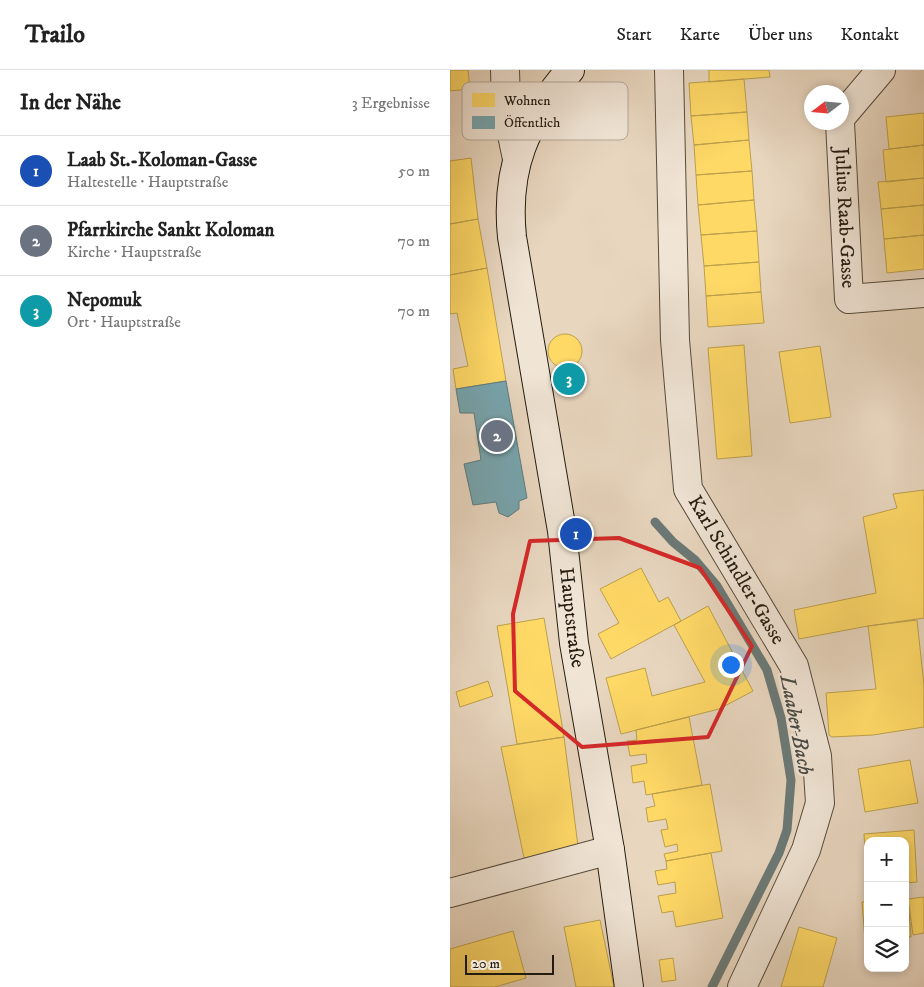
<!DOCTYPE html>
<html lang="de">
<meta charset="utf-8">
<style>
body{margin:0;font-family:"IM FELL DW Pica",serif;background:#f6f6f6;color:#222}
.controls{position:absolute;right:15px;bottom:15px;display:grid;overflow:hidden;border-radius:10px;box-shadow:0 2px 8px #0003}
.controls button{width:45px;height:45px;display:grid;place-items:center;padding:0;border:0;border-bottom:1px solid #e0e0e0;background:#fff;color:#222;font:25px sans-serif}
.compass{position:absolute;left:354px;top:15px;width:45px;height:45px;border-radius:50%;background:#fff;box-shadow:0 2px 8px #0003;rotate:254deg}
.scale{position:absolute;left:15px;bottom:12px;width:89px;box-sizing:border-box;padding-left:5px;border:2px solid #241c11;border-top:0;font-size:14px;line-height:18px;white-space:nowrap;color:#241c11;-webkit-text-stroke:4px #f0e4d5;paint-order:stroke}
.you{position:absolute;left:280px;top:594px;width:18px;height:18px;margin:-12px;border:4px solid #fff;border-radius:50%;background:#1a73e8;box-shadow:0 0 0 8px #1a73e833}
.badge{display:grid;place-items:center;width:32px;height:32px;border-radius:50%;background:#b45309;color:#fff;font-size:16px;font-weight:700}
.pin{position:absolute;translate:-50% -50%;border:2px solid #fff;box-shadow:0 1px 5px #0006}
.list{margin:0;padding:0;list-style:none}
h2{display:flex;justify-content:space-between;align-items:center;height:65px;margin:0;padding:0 20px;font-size:21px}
h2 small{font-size:16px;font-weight:400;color:#767676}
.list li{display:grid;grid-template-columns:32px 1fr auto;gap:15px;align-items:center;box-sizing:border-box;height:70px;padding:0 20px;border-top:1px solid #e0e0e0}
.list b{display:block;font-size:19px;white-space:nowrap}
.list p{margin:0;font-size:16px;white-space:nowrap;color:#767676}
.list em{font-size:16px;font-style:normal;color:#767676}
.icon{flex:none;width:28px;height:28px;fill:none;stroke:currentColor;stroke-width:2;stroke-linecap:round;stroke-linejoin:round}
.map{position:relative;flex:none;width:474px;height:917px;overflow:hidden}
header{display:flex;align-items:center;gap:30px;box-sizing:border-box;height:70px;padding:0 25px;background:#fff;border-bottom:1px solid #e0e0e0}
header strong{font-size:24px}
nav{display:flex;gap:28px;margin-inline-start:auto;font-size:18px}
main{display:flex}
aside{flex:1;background:#fff}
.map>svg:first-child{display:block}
.homes{fill:#ffd966;stroke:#bda04c}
.public{fill:#76a5af;stroke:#5d7c80}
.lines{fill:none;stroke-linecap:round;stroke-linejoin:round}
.stream{stroke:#6b7977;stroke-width:9}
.street-casing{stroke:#554a3c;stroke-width:30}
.secondary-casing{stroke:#241c11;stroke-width:30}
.street{stroke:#f0e4d5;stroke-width:28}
.secondary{stroke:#f0e4d5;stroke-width:28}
.marked{fill:none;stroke:#d62828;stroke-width:4;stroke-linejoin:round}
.labels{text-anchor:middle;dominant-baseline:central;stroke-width:5;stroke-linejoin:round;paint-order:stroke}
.street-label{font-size:20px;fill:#241c11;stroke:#f0e4d5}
.water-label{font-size:21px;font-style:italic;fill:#474a44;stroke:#f0e4d5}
.key{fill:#f0e4d5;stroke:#b3a89a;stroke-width:1}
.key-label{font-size:14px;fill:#241c11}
</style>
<header>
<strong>Trailo</strong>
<nav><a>Start</a><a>Karte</a><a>Über uns</a><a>Kontakt</a></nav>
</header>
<main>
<aside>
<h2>In der Nähe<small>3 Ergebnisse</small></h2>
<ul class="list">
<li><span class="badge" style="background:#1a4fb4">1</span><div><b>Laab St.-Koloman-Gasse</b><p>Haltestelle · Hauptstraße</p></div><em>50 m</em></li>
<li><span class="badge" style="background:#6b7280">2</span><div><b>Pfarrkirche Sankt Koloman</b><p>Kirche · Hauptstraße</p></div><em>70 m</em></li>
<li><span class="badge" style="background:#0f9aa8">3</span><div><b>Nepomuk</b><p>Ort · Hauptstraße</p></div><em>70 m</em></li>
</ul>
</aside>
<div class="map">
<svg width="474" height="917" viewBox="0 0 474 917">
<rect width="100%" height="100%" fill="#e8d6bf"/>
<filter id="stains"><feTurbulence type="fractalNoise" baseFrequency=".004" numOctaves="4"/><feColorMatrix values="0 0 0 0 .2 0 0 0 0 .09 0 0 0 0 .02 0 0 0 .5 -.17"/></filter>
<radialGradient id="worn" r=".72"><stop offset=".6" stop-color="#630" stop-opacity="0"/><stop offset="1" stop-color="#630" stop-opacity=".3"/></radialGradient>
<!-- homes -->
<path class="homes" d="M 0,0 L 18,0 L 20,19 L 0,21 Z
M 259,0 L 319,0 L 320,7 L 259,12 Z
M 294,9 L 297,42 L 241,46 L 239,13 Z
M 297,42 L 299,70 L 244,75 L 241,46 Z
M 474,43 L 474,75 L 439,79 L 436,47 Z
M 299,70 L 302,101 L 246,105 L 244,75 Z
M 474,75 L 474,108 L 436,112 L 433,80 Z
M 21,88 L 28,149 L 0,154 L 0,91 Z
M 302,101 L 304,130 L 248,135 L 246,105 Z
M 474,108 L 474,135 L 431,139 L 428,112 Z
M 304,130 L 307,161 L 251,165 L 248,135 Z
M 474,135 L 474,165 L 434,169 L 431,139 Z
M 28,149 L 37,198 L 0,205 L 0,154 Z
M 307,161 L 309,192 L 254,196 L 251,165 Z
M 474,165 L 474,199 L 437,203 L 434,169 Z
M 309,192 L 311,222 L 256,226 L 254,196 Z
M 37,198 L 56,311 L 6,319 L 3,299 L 18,296 L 7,243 L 0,244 L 0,205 Z
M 311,222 L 314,253 L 258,257 L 256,226 Z
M98 281a17 17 0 1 1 34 0a17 17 0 1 1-34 0Z
M 294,275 L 302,386 L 267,389 L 258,278 Z
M 370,276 L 381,347 L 340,353 L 329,282 Z
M 474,420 L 474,548 L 418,556 L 349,569 L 344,540 L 426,523 L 413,447 L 447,438 L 443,424 Z
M 191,498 L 209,532 L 218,527 L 231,551 L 161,589 L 148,564 L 169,553 L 150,519 Z
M 258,536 L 303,621 L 269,639 L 171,664 L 156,608 L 195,598 L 202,626 L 255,612 L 224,555 Z
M 94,548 L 114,667 L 67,674 L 47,556 Z
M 467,550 L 474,615 L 474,657 L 423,665 L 382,667 L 379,665 L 376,623 L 426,619 L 418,556 Z
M 38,611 L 43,626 L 10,637 L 6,622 Z
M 239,647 L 252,715 L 196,725 L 194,711 L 183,713 L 181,696 L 197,693 L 196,684 L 180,686 L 177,671 L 187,670 L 186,660 Z
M 114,667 L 128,776 L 74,788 L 51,677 Z
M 460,690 L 468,733 L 415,742 L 408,699 Z
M 260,714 L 272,781 L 216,791 L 214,784 L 228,781 L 227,774 L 215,777 L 211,760 L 218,759 L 216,749 L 198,752 L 196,738 L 205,736 L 202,724 Z
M 464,760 L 467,812 L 455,813 L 455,771 L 418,771 L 417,816 L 414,764 Z
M 261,783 L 273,848 L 226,857 L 223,841 L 212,843 L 208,826 L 226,823 L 225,812 L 208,815 L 205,801 L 217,799 L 216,791 Z
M 474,827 L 474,863 L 463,865 L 458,829 Z
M 458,829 L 461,867 L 455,867 L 455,830 Z
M 412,832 L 418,832 L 418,869 L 415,870 Z
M 150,850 L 164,917 L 126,917 L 114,857 Z
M 349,857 L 387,868 L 373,917 L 331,917 Z
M 63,861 L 76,908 L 45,917 L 0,917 L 0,879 Z
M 223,888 L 226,910 L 212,912 L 209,890 Z"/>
<!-- public -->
<path class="public" d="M 56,311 L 77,428 L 69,431 L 69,439 L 58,447 L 49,443 L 46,432 L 23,435 L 14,394 L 31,390 L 24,343 L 10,343 L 6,319 Z"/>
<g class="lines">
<!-- stream -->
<path class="stream" d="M 205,452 L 223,472 L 245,490 L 267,516 L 317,600 L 331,648 L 341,710 L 337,760 L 329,783 L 262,917"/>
<defs>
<g id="street">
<path d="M 55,0 L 56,36 L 67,89"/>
<path id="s1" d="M 219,0 L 225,270 L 238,419 L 344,596 L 367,686 L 370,733 L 356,780 L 292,917"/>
<path d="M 392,46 L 431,0"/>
<path id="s2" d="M 390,52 L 399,229 L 474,223"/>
<path d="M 0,823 L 160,780"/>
</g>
<g id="secondary">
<path id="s3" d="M 120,0 C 75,53 55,97 62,167 L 112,461 L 124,573 L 160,780 L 179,917"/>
</g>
</defs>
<!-- street casing -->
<use href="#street" class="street-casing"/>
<!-- secondary casing -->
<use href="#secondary" class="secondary-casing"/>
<!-- street -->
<use href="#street" class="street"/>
<!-- secondary -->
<use href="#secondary" class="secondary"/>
</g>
<!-- marked area -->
<path class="marked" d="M 169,468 L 250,498 L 302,576 L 258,667 L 132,677 L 65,621 L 63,544 L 80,471 Z"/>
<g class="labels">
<!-- street labels -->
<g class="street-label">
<text stroke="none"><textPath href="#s2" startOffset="96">Julius Raab-Gasse</textPath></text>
<text stroke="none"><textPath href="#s1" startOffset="514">Karl Schindler-Gasse</textPath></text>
<text stroke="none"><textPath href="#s3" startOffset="568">Hauptstraße</textPath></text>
</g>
<!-- water labels -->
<g class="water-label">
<text transform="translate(346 655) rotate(79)">Laaber Bach</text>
</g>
</g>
<!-- legend -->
<rect x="12" y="12" width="166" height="58" rx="8" class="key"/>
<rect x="22" y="23" width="23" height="14" fill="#ffd966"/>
<rect x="22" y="46" width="23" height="13" fill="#76a5af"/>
<g class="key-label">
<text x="54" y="35">Wohnen</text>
<text x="54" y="57">Öffentlich</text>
</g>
<rect width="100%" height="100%" filter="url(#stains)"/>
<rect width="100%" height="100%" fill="url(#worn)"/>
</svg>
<div class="controls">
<button>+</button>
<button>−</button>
<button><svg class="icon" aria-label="layers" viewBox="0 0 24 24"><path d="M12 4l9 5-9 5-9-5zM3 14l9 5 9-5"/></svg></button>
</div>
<svg class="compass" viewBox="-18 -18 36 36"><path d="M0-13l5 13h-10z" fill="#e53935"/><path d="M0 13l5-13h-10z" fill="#767676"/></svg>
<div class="scale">20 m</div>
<div class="you"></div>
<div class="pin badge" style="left:126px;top:464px;background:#1a4fb4">1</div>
<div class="pin badge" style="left:47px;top:366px;background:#6b7280">2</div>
<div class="pin badge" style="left:119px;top:309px;background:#0f9aa8">3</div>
</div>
</main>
